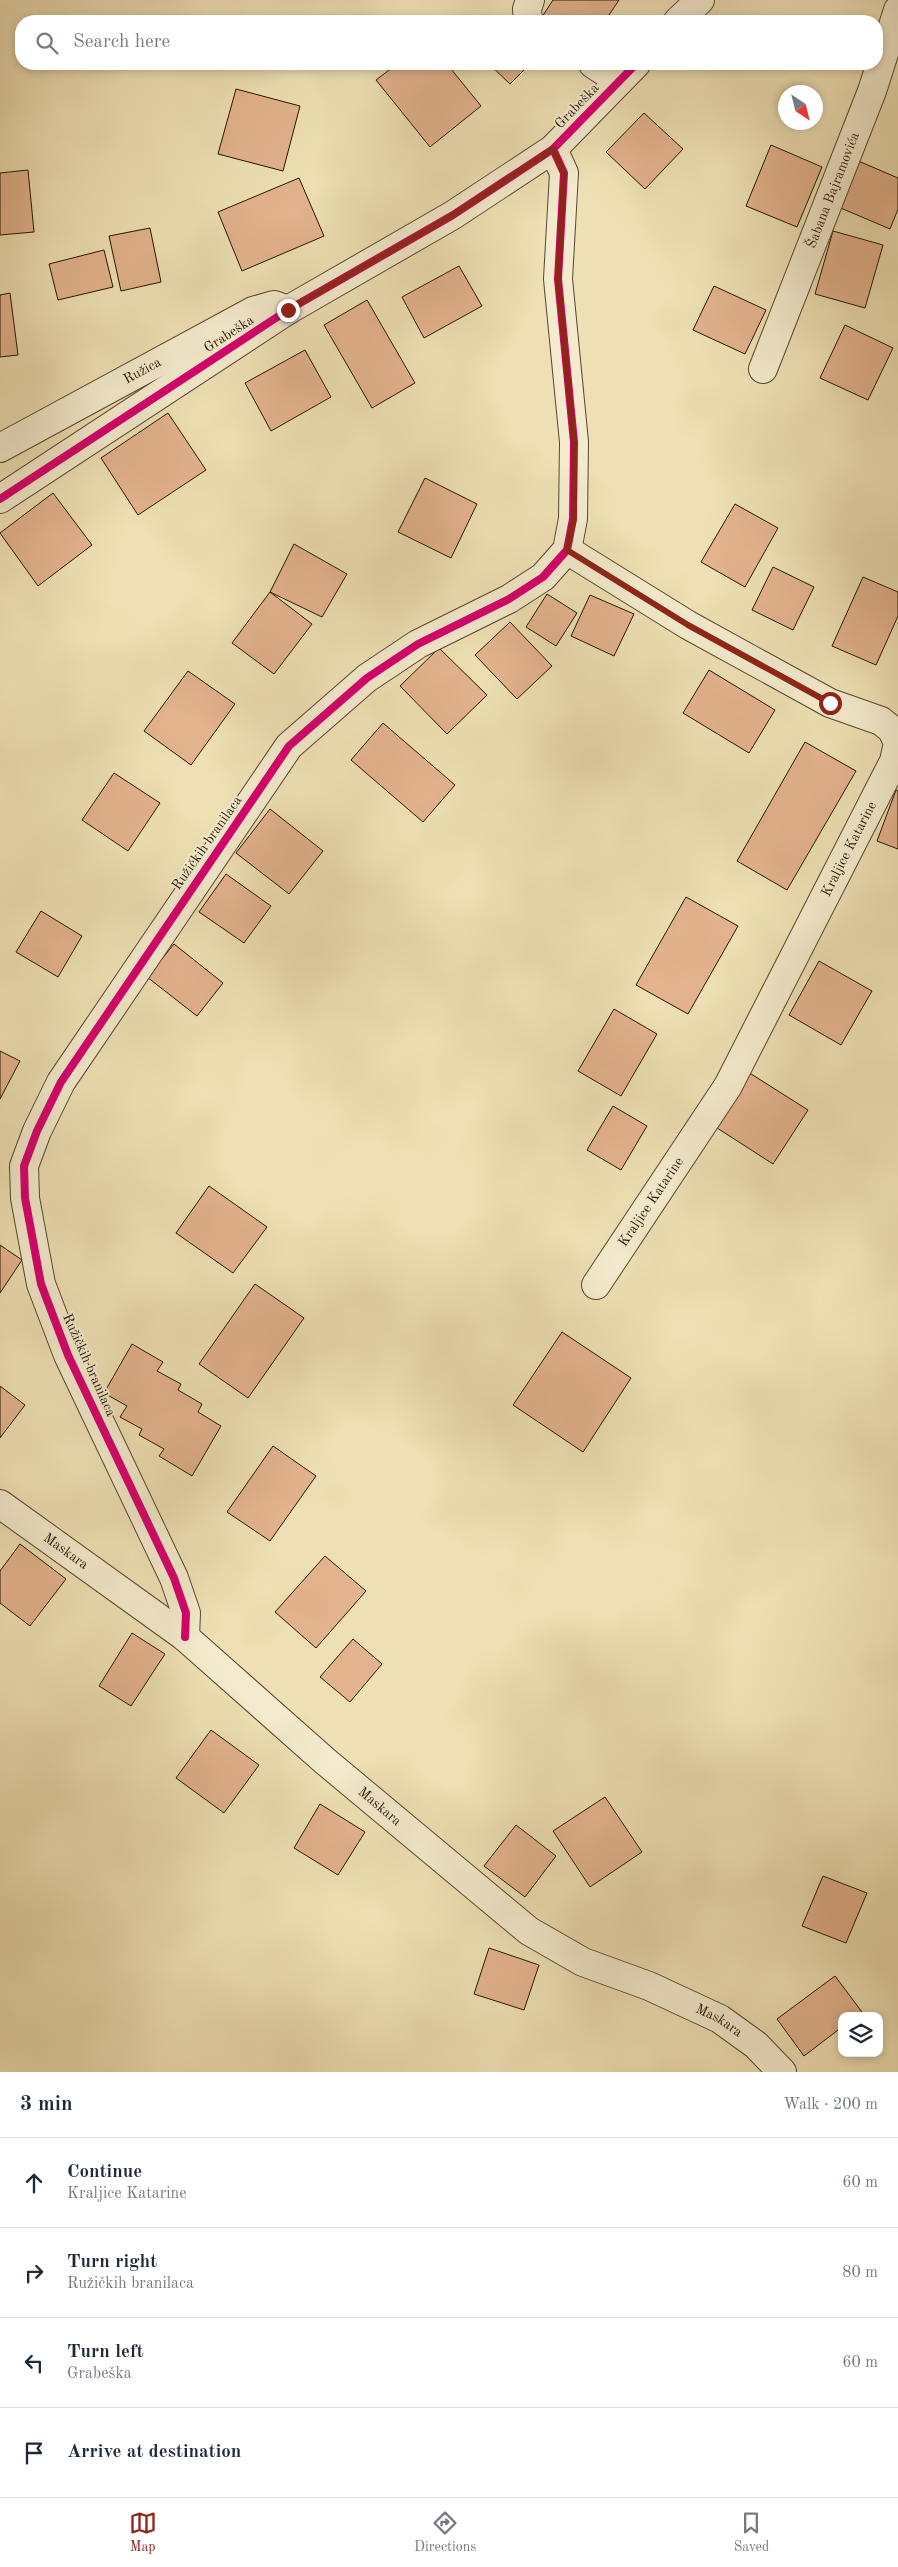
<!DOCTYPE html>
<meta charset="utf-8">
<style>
body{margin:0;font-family:"Old Standard TT",serif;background:#f6f6f7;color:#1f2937}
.controls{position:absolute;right:15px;bottom:15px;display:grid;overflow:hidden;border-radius:10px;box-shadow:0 2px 8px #0003}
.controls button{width:45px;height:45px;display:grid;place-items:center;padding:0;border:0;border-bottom:1px solid #e0e1e3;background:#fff;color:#1f2937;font:25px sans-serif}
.compass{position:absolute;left:778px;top:85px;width:45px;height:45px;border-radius:50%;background:#fff;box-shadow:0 2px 8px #0003;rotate:145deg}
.stop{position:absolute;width:15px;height:15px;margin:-11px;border:4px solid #8f2418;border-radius:50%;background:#fff}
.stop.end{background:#8f2418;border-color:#fff;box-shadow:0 1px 5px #0008}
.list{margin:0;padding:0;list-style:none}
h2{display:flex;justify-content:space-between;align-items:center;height:65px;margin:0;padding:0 20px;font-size:21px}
h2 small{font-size:16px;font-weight:400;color:#747a83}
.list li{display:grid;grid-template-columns:32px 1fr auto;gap:15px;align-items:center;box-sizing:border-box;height:90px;padding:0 20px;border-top:1px solid #e0e1e3}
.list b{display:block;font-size:19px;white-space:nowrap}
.list p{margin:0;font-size:16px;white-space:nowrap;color:#747a83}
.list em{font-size:16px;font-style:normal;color:#747a83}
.icon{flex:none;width:28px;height:28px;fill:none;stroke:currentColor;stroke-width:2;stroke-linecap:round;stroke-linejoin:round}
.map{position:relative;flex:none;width:898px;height:2072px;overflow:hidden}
.search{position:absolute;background:#fff;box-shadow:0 2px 8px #0003;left:15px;right:15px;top:15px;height:55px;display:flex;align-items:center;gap:12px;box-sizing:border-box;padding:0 18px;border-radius:20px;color:#747a83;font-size:19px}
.sheet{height:425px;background:#fff}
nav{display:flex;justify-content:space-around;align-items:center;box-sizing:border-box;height:70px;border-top:1px solid #e0e1e3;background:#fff;font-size:14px;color:#747a83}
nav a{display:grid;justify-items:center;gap:2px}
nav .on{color:#8f2418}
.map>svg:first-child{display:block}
.building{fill:#e3b38d;stroke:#251400}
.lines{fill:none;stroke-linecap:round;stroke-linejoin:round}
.minor-casing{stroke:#57472d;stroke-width:30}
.tertiary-casing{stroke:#57472d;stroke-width:30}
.minor{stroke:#f4ebce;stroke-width:28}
.tertiary{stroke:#f4ebce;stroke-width:28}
.cycleway-casing{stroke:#f4ebce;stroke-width:11}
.cycleway{stroke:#d6006c;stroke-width:8}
.route{stroke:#8f2418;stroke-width:6}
.labels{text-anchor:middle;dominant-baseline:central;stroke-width:4;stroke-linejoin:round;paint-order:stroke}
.street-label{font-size:14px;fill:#251400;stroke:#f4ebce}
</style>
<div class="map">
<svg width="898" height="2072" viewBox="0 0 898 2072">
<rect width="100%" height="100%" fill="#eee0b4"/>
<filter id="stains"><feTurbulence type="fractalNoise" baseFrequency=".004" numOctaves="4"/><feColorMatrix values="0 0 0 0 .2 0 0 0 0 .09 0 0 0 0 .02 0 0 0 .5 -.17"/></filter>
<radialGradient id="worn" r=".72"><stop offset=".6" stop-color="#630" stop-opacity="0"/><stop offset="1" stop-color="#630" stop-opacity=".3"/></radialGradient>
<!-- building -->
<path class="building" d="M 553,0 L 619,0 L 605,21 L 549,21 L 542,17 Z
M 397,64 L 447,64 L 481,106 L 430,147 L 376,80 Z
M 489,64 L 530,64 L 510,84 Z
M 236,89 L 300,106 L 283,171 L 218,154 Z
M 644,113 L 683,149 L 645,189 L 606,152 Z
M 771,145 L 822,167 L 797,227 L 746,206 Z
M 856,160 L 898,178 L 898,209 L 890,229 L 836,206 Z
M 28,170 L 34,232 L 0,235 L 0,173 Z
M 299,178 L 324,236 L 242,271 L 218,212 Z
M 150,228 L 161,282 L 121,291 L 109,236 Z
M 833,231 L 883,245 L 865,308 L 815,294 Z
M 104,250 L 113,287 L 58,300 L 49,264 Z
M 459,266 L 482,306 L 424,338 L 402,297 Z
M 714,286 L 766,310 L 745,354 L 693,330 Z
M 10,293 L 18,355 L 0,357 L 0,295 Z
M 367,300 L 415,383 L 372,408 L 324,325 Z
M 845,325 L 893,348 L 868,400 L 820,378 Z
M 305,350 L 331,397 L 271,431 L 245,383 Z
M 168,413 L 206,470 L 138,515 L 101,458 Z
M 425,478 L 477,504 L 451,558 L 398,532 Z
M 53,493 L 92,545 L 38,586 L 0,533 Z
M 735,504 L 778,528 L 745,587 L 701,562 Z
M 294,544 L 347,574 L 322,617 L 270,592 Z
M 773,567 L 814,587 L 793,630 L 752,610 Z
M 863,577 L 898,592 L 898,616 L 876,665 L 832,646 Z
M 270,592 L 312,624 L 274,674 L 232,643 Z
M 547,594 L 577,613 L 556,646 L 526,627 Z
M 590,595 L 634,614 L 614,656 L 571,636 Z
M 510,622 L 552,666 L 517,699 L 475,655 Z
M 439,648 L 487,695 L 447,734 L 400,686 Z
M 709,670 L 775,710 L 749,753 L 683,713 Z
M 188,671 L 235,704 L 191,765 L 144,731 Z
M 383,723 L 455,785 L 423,822 L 351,760 Z
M 805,742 L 856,771 L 787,890 L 737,861 Z
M 114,773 L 160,803 L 128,851 L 82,820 Z
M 896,790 L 898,791 L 898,849 L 877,841 Z
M 270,809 L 323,851 L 289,894 L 236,853 Z
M 226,874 L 271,906 L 244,943 L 199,912 Z
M 686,897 L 738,926 L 688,1014 L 636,985 Z
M 41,911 L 82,936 L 58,977 L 16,952 Z
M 174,944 L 223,983 L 197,1016 L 147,977 Z
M 819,961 L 872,991 L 841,1045 L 789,1015 Z
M 614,1009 L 657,1034 L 621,1096 L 578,1071 Z
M 0,1051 L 20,1061 L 0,1099 Z
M 748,1072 L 808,1110 L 773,1164 L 714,1126 Z
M 613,1106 L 647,1126 L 621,1170 L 587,1150 Z
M 209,1186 L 267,1227 L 233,1273 L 176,1233 Z
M 0,1245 L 22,1260 L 0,1293 Z
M 255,1284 L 304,1318 L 248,1398 L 199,1364 Z
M 562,1332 L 631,1378 L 583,1452 L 513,1405 Z
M 132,1344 L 163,1362 L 157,1371 L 181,1384 L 178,1390 L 202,1404 L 198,1412 L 221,1426 L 192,1476 L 159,1456 L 164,1449 L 139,1435 L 142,1429 L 120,1417 L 127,1406 L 104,1393 Z
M 0,1386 L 25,1405 L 0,1438 Z
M 273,1446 L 316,1476 L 270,1541 L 227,1512 Z
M 20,1544 L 66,1579 L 30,1626 L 0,1603 L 0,1571 Z
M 325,1556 L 366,1591 L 316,1648 L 275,1612 Z
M 132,1633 L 165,1654 L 131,1706 L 99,1686 Z
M 353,1639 L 382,1664 L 350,1702 L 320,1677 Z
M 211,1730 L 259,1765 L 224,1813 L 176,1778 Z
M 605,1797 L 642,1852 L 590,1887 L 553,1831 Z
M 320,1804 L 365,1832 L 338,1875 L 294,1848 Z
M 516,1825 L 556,1856 L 525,1897 L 484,1866 Z
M 823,1876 L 867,1893 L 846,1943 L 802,1926 Z
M 489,1948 L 539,1965 L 524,2010 L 474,1994 Z
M 835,1976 L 862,2012 L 857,2016 L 842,2016 L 842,2027 L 804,2056 L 777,2019 Z"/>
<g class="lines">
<defs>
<g id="minor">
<path d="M 528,21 L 527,9 L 530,0"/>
<path d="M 593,64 L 619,81"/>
<path id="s1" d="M 763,369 L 872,91 L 898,10"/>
<path id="s2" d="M 0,448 L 253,311 L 274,305 L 288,310"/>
<path d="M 567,550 L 688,625 L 830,703 L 881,721 L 892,730 L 898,743 L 894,761 L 728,1086 L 596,1285"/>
<path id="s3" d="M 0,1504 L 185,1637 L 325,1761 L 529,1931 L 583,1962 L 649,1986 L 720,2019 L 756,2045 L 782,2072"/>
<path d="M 185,1637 L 186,1613 L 174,1578 L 68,1355 L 41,1284 L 25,1198 L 24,1166 L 37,1131 L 61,1082 L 289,746 L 367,678 L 418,644 L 509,599 L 543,577 L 567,550 L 573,519 L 574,442 L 558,279 L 564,173 L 553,149"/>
</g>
<path id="tertiary" d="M 678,21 L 700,0
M 0,499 L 288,310 L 453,215 L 553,149 L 636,64"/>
</defs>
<!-- minor casing -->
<use href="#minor" class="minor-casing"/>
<!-- tertiary casing -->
<use href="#tertiary" class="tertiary-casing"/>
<!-- minor -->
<use href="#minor" class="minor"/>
<!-- tertiary -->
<use href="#tertiary" class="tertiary"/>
<defs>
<path id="cycleway" d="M 0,499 L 288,310 L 453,215 L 553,149 L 636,64
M 185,1637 L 186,1613 L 174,1578 L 68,1355 L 41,1284 L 25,1198 L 24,1166 L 37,1131 L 61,1082 L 289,746 L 367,678 L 418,644 L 509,599 L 543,577 L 567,550 L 573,519 L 574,442 L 558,279 L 564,173 L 553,149"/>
</defs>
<!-- cycleway casing -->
<use href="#cycleway" class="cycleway-casing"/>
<!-- cycleway -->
<use href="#cycleway" class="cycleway"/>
</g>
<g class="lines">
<!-- route -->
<path class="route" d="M 288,310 L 453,215 L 553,149 L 564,174 L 558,279 L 574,442 L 574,518 L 567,550 L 688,625 L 830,703"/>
</g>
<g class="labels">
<!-- street labels -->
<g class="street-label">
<text transform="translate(577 106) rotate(-46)">Grabeška</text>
<text stroke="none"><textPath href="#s1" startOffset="192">Šabana Bajramovića</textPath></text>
<text transform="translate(229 334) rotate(-33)">Grabeška</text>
<text stroke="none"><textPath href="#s2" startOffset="162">Ružica</textPath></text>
<text transform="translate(207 843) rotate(-55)">Ružičkih branilaca</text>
<text transform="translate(849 849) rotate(-63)">Kraljice Katarine</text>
<text transform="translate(651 1202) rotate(-56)">Kraljice Katarine</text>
<text transform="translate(89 1365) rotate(66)">Ružičkih branilaca</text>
<text stroke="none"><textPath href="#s3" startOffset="81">Maskara</textPath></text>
<text stroke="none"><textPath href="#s3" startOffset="486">Maskara</textPath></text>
<text stroke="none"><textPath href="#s3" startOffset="891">Maskara</textPath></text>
</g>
</g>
<rect width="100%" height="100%" filter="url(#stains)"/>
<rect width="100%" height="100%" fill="url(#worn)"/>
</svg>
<div class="controls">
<button><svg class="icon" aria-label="layers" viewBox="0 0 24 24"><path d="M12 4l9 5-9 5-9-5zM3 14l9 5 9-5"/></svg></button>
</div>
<svg class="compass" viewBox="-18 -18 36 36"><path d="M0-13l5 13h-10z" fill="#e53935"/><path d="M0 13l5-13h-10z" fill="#747a83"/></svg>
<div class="stop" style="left:830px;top:703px"></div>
<div class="stop end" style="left:288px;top:310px"></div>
<div class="search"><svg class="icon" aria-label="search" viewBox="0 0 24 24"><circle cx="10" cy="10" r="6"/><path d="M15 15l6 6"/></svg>Search here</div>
</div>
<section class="sheet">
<h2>3 min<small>Walk · 200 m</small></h2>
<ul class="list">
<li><svg class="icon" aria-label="ahead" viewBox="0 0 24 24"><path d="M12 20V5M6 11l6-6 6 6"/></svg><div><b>Continue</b><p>Kraljice Katarine</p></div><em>60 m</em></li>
<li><svg class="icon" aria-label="right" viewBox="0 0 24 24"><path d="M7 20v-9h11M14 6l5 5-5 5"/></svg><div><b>Turn right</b><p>Ružičkih branilaca</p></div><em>80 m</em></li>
<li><svg class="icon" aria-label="left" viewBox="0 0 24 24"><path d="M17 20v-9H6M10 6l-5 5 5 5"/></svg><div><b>Turn left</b><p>Grabeška</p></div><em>60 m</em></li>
<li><svg class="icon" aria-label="arrive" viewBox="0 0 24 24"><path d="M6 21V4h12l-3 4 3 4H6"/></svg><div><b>Arrive at destination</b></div></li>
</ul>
</section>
<nav>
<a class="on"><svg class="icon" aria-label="map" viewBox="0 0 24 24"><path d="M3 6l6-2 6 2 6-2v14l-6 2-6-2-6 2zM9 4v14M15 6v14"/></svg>Map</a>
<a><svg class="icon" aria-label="directions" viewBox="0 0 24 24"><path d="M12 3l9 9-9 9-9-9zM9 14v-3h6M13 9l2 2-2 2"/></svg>Directions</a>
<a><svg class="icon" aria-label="saved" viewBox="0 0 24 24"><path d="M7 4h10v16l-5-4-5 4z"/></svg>Saved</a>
</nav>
